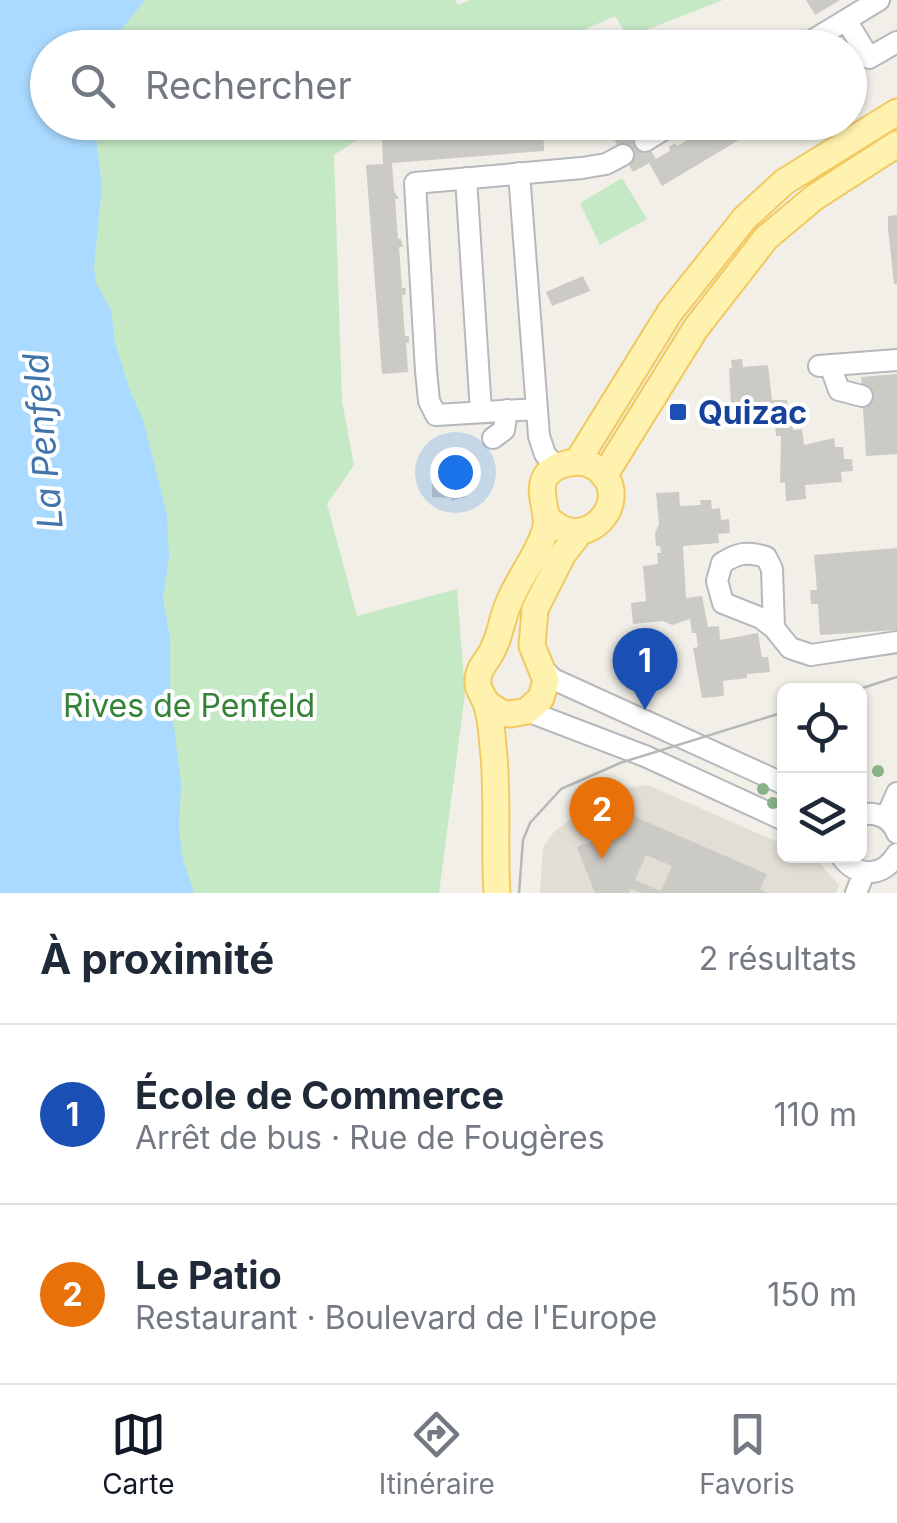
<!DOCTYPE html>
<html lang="fr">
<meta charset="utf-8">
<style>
body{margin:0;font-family:Inter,sans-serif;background:#f6f6f7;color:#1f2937}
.controls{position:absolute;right:30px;bottom:30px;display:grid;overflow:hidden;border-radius:15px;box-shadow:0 2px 8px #0004}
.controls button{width:90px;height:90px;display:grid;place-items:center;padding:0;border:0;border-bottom:2px solid #e0e1e3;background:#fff;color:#1f2937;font:50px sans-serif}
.you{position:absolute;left:455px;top:472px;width:35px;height:35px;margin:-25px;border:8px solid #fff;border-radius:50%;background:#1a73e8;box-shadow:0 0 0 15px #1a73e833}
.badge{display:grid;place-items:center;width:65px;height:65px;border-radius:50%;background:#111827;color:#fff;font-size:32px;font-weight:700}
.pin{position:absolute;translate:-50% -82px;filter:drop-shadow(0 2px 5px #0008)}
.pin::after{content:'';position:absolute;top:52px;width:35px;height:30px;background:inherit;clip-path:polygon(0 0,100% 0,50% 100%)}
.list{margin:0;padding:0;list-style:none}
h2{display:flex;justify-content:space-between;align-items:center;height:130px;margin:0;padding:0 40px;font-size:42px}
h2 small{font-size:32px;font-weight:400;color:#747a83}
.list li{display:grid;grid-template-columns:65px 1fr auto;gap:30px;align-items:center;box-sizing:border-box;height:180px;padding:0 40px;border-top:2px solid #e0e1e3}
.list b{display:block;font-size:38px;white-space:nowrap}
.list p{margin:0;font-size:32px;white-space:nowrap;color:#747a83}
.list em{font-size:32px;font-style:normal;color:#747a83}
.icon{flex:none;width:55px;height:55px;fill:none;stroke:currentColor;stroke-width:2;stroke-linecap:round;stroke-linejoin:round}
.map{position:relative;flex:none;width:897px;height:893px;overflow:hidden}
.search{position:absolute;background:#fff;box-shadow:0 2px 8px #0004;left:30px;right:30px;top:30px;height:110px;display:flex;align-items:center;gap:25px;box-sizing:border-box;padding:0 35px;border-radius:55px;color:#747a83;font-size:38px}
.sheet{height:490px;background:#fff}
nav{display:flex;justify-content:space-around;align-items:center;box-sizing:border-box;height:140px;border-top:2px solid #e0e1e3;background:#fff;font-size:28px;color:#747a83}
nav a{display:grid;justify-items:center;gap:5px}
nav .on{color:#111827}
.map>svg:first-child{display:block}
.education{fill:#e1ded6}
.green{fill:#c5e8c5}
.water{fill:#aadaff}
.building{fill:#cccac5;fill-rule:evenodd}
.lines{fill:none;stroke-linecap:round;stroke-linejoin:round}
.minor-casing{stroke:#b5b8bc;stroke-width:24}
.major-casing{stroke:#f2c960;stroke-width:29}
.minor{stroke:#fff;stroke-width:20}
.major{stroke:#fff2af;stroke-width:25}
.tram{stroke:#b6b7b8;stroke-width:2.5}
.tree{fill:#89b387}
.transit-dot{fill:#1a4fb4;stroke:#fff;stroke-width:4}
.labels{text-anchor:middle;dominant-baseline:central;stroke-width:8;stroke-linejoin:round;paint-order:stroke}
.transit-label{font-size:32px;font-weight:bold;fill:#164399;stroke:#fff;text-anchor:start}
.park-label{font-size:32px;fill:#348238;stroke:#fff}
.water-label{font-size:35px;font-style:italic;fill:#4174aa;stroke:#fff}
</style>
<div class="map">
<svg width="897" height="893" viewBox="0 0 897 893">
<rect width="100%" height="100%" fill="#f1efe8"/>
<!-- education -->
<path class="education" d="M 648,785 L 784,845 L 784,856 L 807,856 L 817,860 L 839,885 L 836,893 L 540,893 L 543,847 L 553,833 L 591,803 L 625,788 Z"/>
<!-- green -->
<path class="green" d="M 0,0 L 455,0 L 458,5 L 470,0 L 723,0 L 628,37 L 615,16 L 546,47 L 48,48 L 48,122 L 383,123 L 334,155 L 342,401 L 354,465 L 327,504 L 357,616 L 457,589 L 465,694 L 439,893 L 0,893 Z
M 622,178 L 647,219 L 600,245 L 580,203 Z"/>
<!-- water -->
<path class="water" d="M 0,0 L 145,0 L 107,47 L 48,48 L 48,122 L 92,123 L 95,129 L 102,187 L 94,267 L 96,283 L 111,310 L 115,343 L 129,388 L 143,420 L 167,514 L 169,557 L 163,599 L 170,637 L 170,696 L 181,783 L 179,832 L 183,859 L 194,893 L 0,893 Z"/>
<!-- building -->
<path class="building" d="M 806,0 L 840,0 L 815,15 Z
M 638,122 L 638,128 L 656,159 L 670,151 L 669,147 L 675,143 L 677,146 L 718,122 L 769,122 L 662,186 L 649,163 L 633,172 L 605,124 Z
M 543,126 L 544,151 L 392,163 L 394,191 L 399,199 L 395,199 L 398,239 L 401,239 L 403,247 L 399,247 L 402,288 L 406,288 L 405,295 L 402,295 L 405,336 L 409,336 L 409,343 L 406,343 L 408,372 L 382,374 L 366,165 L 383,164 L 382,138 Z
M 897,215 L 897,284 L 894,284 L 888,228 L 888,216 Z
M 583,276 L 590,291 L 552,306 L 546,292 Z
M 742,359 L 743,367 L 768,365 L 772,400 L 787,400 L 788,410 L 791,410 L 793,430 L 802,429 L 804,445 L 834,438 L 835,447 L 843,447 L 844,459 L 852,459 L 853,471 L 841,472 L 842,482 L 805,485 L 806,499 L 786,501 L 785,482 L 780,483 L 781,436 L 776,436 L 775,423 L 757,428 L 748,424 L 717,427 L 716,406 L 731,405 L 729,368 L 732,368 L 731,360 Z
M 897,374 L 897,454 L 866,456 L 861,377 Z
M 466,482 L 466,497 L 451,501 L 451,498 L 432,497 L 432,484 Z
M 679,492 L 680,506 L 701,505 L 700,500 L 711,500 L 712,509 L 720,508 L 721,520 L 729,519 L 730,533 L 718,534 L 719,543 L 683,546 L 686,598 L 702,596 L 708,627 L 719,626 L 720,640 L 758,633 L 762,657 L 768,657 L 770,672 L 747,674 L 747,678 L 723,681 L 724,696 L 702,698 L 693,648 L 698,647 L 696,633 L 692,633 L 690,619 L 672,625 L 663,621 L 633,624 L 631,603 L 646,601 L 643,566 L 658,564 L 657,553 L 661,553 L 660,546 L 656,546 L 655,533 L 659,524 L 656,493 Z
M 897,548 L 897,630 L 820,635 L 818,604 L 811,604 L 810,590 L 817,590 L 814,555 Z
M 631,815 L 767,874 L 760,889 L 768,893 L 641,893 L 631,889 L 629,893 L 595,893 L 577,847 L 625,828 ZM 646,855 L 672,866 L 661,891 L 635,880 Z"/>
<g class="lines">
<defs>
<path id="minor" d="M 846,20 L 869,58 L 897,42
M 800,48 L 879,0
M 645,141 L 676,122
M 519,173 L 539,436 L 545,454 L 556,468
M 466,178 L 481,412
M 830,365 L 839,390 L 862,396
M 819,366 L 897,360
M 537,409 L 436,415 L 429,401 L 426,371 L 415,183 L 582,168 L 606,164 L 623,155
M 493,438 L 504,430 L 507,410
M 774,628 L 772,569 L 766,557 C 747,551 738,553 722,563 L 717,581 L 723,603 L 761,618 L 774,628 L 790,648 L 811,655 L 897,642
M 545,671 L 553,679 L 784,784
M 527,711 L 645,756 L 784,820
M 860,815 C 875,811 891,817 897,833
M 886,818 L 897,793
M 841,856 C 857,878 883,878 897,854
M 856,893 L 864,873"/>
<path id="major" d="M 577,462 L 670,312 L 744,219 L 784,182 L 897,112
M 604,476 L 696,328 L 766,238 L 815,197 L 897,144
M 486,703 L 502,713 L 511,714 L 527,711 L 541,698 L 546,680 L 532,646 L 535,609 L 563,554 L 580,532
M 497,893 C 494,847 498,802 494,756 C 492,740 492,719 486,703 C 484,696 478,691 478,683 C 477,668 488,661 493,649 C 499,638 501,625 505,613 C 514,583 536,560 545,531 C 553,509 522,474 569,463 C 579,461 590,463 598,469 C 636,499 584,560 546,516"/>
</defs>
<!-- minor casing -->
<use href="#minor" class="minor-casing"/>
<!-- major casing -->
<use href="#major" class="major-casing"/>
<!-- minor -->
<use href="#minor" class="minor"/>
<!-- major -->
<use href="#major" class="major"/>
<!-- tram -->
<path class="tram" d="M 853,691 L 897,677
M 519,893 L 523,840 L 530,823 L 561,789 L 620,763 L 784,712"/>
</g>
<!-- trees -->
<g class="tree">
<circle cx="878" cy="771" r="6"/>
<circle cx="763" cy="789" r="6"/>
<circle cx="773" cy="803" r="6"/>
</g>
<!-- markers -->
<rect class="transit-dot" x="668" y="402" width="20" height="20" rx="5"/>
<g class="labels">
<!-- transit labels -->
<g class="transit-label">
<text x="698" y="412">Quizac</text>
</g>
<!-- park labels -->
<g class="park-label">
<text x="189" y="705">Rives de Penfeld</text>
</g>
<!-- water labels -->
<g class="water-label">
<text transform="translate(42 441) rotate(-95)">La Penfeld</text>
</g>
</g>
</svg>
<div class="controls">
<button><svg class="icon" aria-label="locate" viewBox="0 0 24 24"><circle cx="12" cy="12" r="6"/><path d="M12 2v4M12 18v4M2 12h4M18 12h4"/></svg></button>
<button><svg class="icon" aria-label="layers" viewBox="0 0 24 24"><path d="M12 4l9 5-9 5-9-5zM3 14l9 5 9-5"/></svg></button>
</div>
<div class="you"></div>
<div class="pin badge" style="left:645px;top:710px;background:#1a4fb4">1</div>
<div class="pin badge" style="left:602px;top:859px;background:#e8710a">2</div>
<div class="search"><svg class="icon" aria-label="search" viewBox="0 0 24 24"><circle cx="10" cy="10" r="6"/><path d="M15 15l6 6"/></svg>Rechercher</div>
</div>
<section class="sheet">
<h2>À proximité<small>2 résultats</small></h2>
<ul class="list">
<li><span class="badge" style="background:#1a4fb4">1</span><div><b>École de Commerce</b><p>Arrêt de bus · Rue de Fougères</p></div><em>110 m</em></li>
<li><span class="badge" style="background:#e8710a">2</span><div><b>Le Patio</b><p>Restaurant · Boulevard de l'Europe</p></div><em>150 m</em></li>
</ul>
</section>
<nav>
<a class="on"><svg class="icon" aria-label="map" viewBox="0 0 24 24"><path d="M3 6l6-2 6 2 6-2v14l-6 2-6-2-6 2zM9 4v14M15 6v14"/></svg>Carte</a>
<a><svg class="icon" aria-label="directions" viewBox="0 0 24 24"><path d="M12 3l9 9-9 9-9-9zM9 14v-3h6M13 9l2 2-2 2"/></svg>Itinéraire</a>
<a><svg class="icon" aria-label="saved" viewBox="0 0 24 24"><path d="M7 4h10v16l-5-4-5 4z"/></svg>Favoris</a>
</nav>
